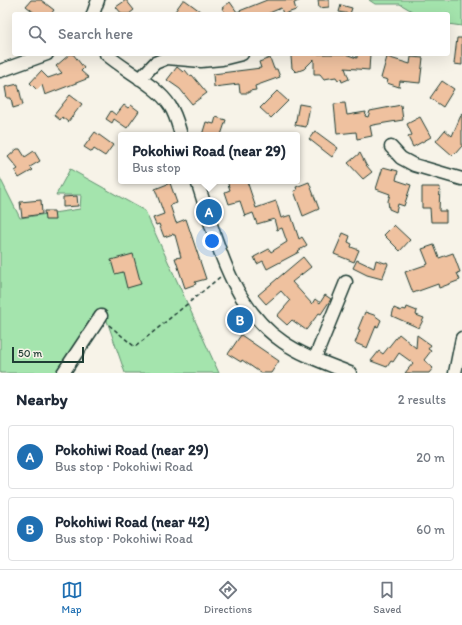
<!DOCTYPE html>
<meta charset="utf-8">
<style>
body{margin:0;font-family:Itim,sans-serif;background:#f2f2f3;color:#1f2937}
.scale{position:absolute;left:12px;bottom:10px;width:72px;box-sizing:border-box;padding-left:4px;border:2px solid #1f3d34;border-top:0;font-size:11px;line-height:14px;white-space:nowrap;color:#1f3d34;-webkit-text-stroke:3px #f7f3e8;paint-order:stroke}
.you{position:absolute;left:212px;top:241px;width:14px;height:14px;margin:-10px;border:3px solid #fff;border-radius:50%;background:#1a73e8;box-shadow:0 0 0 6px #1a73e833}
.badge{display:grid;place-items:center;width:26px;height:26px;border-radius:50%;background:#1f6fb2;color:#fff;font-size:13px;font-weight:700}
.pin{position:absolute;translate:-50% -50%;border:2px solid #fff;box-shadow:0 1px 4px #0006}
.popup{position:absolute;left:118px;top:132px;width:182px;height:52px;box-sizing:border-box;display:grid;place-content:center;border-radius:4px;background:#fff;filter:drop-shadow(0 1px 3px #0005);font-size:13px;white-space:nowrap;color:#747a83}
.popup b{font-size:15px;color:#1f2937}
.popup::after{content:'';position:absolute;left:50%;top:100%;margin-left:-8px;border:8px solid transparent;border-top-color:#fff}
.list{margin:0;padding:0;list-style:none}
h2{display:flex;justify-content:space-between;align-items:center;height:52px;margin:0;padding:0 16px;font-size:17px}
h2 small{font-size:13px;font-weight:400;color:#747a83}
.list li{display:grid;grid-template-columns:26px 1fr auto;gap:12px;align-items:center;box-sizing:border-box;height:64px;margin:0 8px 8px;padding:0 8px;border:1px solid #e0e1e3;border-radius:4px}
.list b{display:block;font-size:15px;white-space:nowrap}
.list p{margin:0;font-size:13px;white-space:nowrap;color:#747a83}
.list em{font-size:13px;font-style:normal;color:#747a83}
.icon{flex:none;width:22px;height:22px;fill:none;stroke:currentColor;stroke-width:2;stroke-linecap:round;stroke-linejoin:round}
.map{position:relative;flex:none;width:462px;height:373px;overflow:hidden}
.search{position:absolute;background:#fff;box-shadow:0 4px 16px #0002;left:12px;right:12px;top:12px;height:44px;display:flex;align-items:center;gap:10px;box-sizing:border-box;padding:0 14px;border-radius:4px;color:#747a83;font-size:15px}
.sheet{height:196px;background:#fff}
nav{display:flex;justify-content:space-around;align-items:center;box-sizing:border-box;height:56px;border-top:1px solid #e0e1e3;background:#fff;font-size:11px;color:#747a83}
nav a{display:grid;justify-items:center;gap:2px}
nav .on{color:#1f6fb2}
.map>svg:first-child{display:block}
.green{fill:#a4e4ad;stroke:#629070}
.building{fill:#efc19f;stroke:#1f3d34}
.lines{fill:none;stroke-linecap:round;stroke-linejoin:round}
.minor-casing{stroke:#1f3d34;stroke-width:15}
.path{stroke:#1f3d34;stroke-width:1.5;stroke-dasharray:4 3;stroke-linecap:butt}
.minor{stroke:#f7f3e8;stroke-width:12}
</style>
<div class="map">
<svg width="462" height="373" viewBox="0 0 462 373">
<rect width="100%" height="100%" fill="#f7f3e8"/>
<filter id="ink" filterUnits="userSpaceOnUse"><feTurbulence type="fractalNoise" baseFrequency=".025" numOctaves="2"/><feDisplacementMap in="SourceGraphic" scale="8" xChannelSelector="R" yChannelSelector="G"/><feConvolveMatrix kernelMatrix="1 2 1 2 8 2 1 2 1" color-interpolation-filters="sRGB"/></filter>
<g filter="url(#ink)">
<!-- green -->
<path class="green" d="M 369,0 L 462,0 L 462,26 L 448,24 L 448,14 L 417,14 L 400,4 L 375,4 Z
M 70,169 L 145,211 L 219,373 L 125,373 L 105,315 L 58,373 L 0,373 L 0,178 L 20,218 L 80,209 L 81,195 L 56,195 Z"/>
<!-- building -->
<path class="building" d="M 31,0 L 41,0 L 54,10 L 51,14 L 36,14 L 26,6 Z
M 126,0 L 134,10 L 129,14 L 122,14 L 116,7 Z
M 183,0 L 185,0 L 204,14 L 173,14 Z
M 267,0 L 301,0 L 294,3 L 296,10 L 284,14 L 283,14 L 281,8 L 267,14 L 226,14 L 222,8 L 230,2 L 237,12 Z
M 318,0 L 329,0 L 329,7 L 319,8 Z
M 341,5 L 352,8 L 350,14 L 339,12 Z
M 457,38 L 462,38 L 462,65 L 454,64 Z
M 70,54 L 73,54 L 84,68 L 81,71 L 89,78 L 45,95 L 42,85 L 37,90 L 30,83 L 41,71 L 48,78 L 62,73 L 56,66 Z
M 292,54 L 345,54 L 357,58 L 357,54 L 370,54 L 369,70 L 345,68 L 349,79 L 342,82 L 341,79 L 338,80 L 336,77 L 324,79 L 320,74 L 314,74 L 314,59 L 304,69 L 296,72 L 292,68 L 291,57 Z
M 387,57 L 410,64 L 411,57 L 423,58 L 420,83 L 400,81 L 399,87 L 387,83 L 388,80 L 381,78 Z
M 270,58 L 274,69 L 277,69 L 280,77 L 255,86 L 256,90 L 249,91 L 249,93 L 240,93 L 239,84 L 214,87 L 213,74 L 261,68 L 259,62 Z
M 177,67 L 183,72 L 185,70 L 190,76 L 192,75 L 207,93 L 192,104 L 180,89 L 167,80 Z
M 442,81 L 454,89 L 443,107 L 430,98 Z
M 18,84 L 23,105 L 13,108 L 11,98 L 7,98 L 5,87 Z
M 277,91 L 288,101 L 271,118 L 260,108 Z
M 70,95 L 82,104 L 68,122 L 62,117 L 60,120 L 54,115 Z
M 345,103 L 347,115 L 366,112 L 365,116 L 368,117 L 370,111 L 401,105 L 403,120 L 373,125 L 370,126 L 372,136 L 357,139 L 356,132 L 337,134 L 334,104 Z
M 299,104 L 310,106 L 306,127 L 295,125 Z
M 124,105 L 128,108 L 131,105 L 139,111 L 127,128 L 114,119 L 112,123 L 106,119 L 111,111 L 116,115 Z
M 462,113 L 462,146 L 455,154 L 454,153 L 452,155 L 436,141 L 445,130 L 452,136 Z
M 216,117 L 226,120 L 221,135 L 202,135 L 206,122 L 214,124 Z
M 420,117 L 431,137 L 413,147 L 408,137 L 412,135 L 407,124 Z
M 315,131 L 338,148 L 332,157 L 309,139 Z
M 95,132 L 113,145 L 105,156 L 94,149 L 92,152 L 84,147 Z
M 17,149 L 20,149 L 25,157 L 34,151 L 40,161 L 30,167 L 33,170 L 19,178 L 15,171 L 18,169 L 8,157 Z
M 360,153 L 366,165 L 372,172 L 363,179 L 348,163 Z
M 383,167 L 398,171 L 396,180 L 411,185 L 404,206 L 398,204 L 396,212 L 389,209 L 388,201 L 390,194 L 376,189 Z
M 227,181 L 247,181 L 256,208 L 276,201 L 281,218 L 291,215 L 299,239 L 302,237 L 307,245 L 298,251 L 299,252 L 267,269 L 263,261 L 257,264 L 254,257 L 269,249 L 271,252 L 287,242 L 282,228 L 277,230 L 274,219 L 257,224 L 253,213 L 245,216 L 240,201 L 229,204 L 225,192 L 230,190 Z
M 309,182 L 319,209 L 303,216 L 294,191 L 297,190 L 296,187 Z
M 170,183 L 177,203 L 170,205 L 176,223 L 186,219 L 206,279 L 195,282 L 196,284 L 185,288 L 175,258 L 181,257 L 175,235 L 173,235 L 173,234 L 164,237 L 159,224 L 156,225 L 153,218 L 164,214 L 155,189 Z
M 422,187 L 440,187 L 439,211 L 446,211 L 446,222 L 431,222 L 430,208 L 422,208 Z
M 77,196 L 78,206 L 63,207 L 63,197 Z
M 41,200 L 42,214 L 22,217 L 20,202 Z
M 44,211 L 54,211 L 55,220 L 45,220 Z
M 394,225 L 410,240 L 400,251 L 384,235 Z
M 343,233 L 350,236 L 348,242 L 352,244 L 351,247 L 359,250 L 354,262 L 334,254 Z
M 434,245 L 439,258 L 453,253 L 460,272 L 457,273 L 460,280 L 439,288 L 438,284 L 413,293 L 405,272 L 428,264 L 422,249 Z
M 133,254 L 141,284 L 127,288 L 123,272 L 115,274 L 111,260 Z
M 303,257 L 311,267 L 292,282 L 312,304 L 315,299 L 320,303 L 325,295 L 331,299 L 321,314 L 319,313 L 306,330 L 292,320 L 287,325 L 277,316 L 290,301 L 281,291 L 266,304 L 258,295 Z
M 357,260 L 374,268 L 376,260 L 385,263 L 387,262 L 388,264 L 382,279 L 367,275 L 353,268 Z
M 407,307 L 417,311 L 416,315 L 424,318 L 419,328 L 392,316 L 394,308 L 401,311 L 402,309 L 406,310 Z
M 365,312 L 374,315 L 381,320 L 378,327 L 376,326 L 367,348 L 355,343 L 360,330 L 358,329 Z
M 399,334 L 416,348 L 417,335 L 431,345 L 428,349 L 431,351 L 424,360 L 433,368 L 429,373 L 405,373 L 413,363 L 399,353 L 393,362 L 391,361 L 387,367 L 371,361 L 379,351 L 383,354 Z
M 241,335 L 279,361 L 271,373 L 261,373 L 242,360 L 241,362 L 228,354 Z"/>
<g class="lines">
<defs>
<path id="minor" d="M 93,14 L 98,0
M 106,54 C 124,70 158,86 170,106 C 176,115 178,125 181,135
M 0,71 L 47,54
M 140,79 L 155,63 L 167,58 L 201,61 L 222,59 L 242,54
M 391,147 L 401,158 L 414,165 L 462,179
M 197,181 C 216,238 230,306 283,342 C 303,356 328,364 350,373
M 315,358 L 346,282
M 63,373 L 101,316
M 455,373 L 462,338"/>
</defs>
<!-- minor casing -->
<use href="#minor" class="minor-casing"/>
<!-- path -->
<path class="path" d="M 109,325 L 135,347 L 220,277"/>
<!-- minor -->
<use href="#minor" class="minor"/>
</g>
</g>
</svg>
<div class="scale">50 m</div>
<div class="you"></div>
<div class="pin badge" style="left:209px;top:212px">A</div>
<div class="popup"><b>Pokohiwi Road (near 29)</b>Bus stop</div>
<div class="pin badge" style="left:240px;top:320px">B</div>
<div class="search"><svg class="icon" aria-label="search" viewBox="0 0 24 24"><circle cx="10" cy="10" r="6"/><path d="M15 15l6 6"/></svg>Search here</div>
</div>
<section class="sheet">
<h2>Nearby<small>2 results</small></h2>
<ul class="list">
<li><span class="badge">A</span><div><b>Pokohiwi Road (near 29)</b><p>Bus stop · Pokohiwi Road</p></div><em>20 m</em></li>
<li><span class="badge">B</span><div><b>Pokohiwi Road (near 42)</b><p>Bus stop · Pokohiwi Road</p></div><em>60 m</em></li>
</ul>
</section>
<nav>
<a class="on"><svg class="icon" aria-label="map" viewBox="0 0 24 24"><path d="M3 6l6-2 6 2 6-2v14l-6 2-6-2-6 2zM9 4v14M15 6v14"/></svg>Map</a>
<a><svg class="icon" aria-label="directions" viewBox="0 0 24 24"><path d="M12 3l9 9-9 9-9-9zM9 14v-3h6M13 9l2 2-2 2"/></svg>Directions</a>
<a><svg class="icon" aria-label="saved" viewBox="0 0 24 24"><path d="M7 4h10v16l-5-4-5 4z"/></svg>Saved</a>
</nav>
